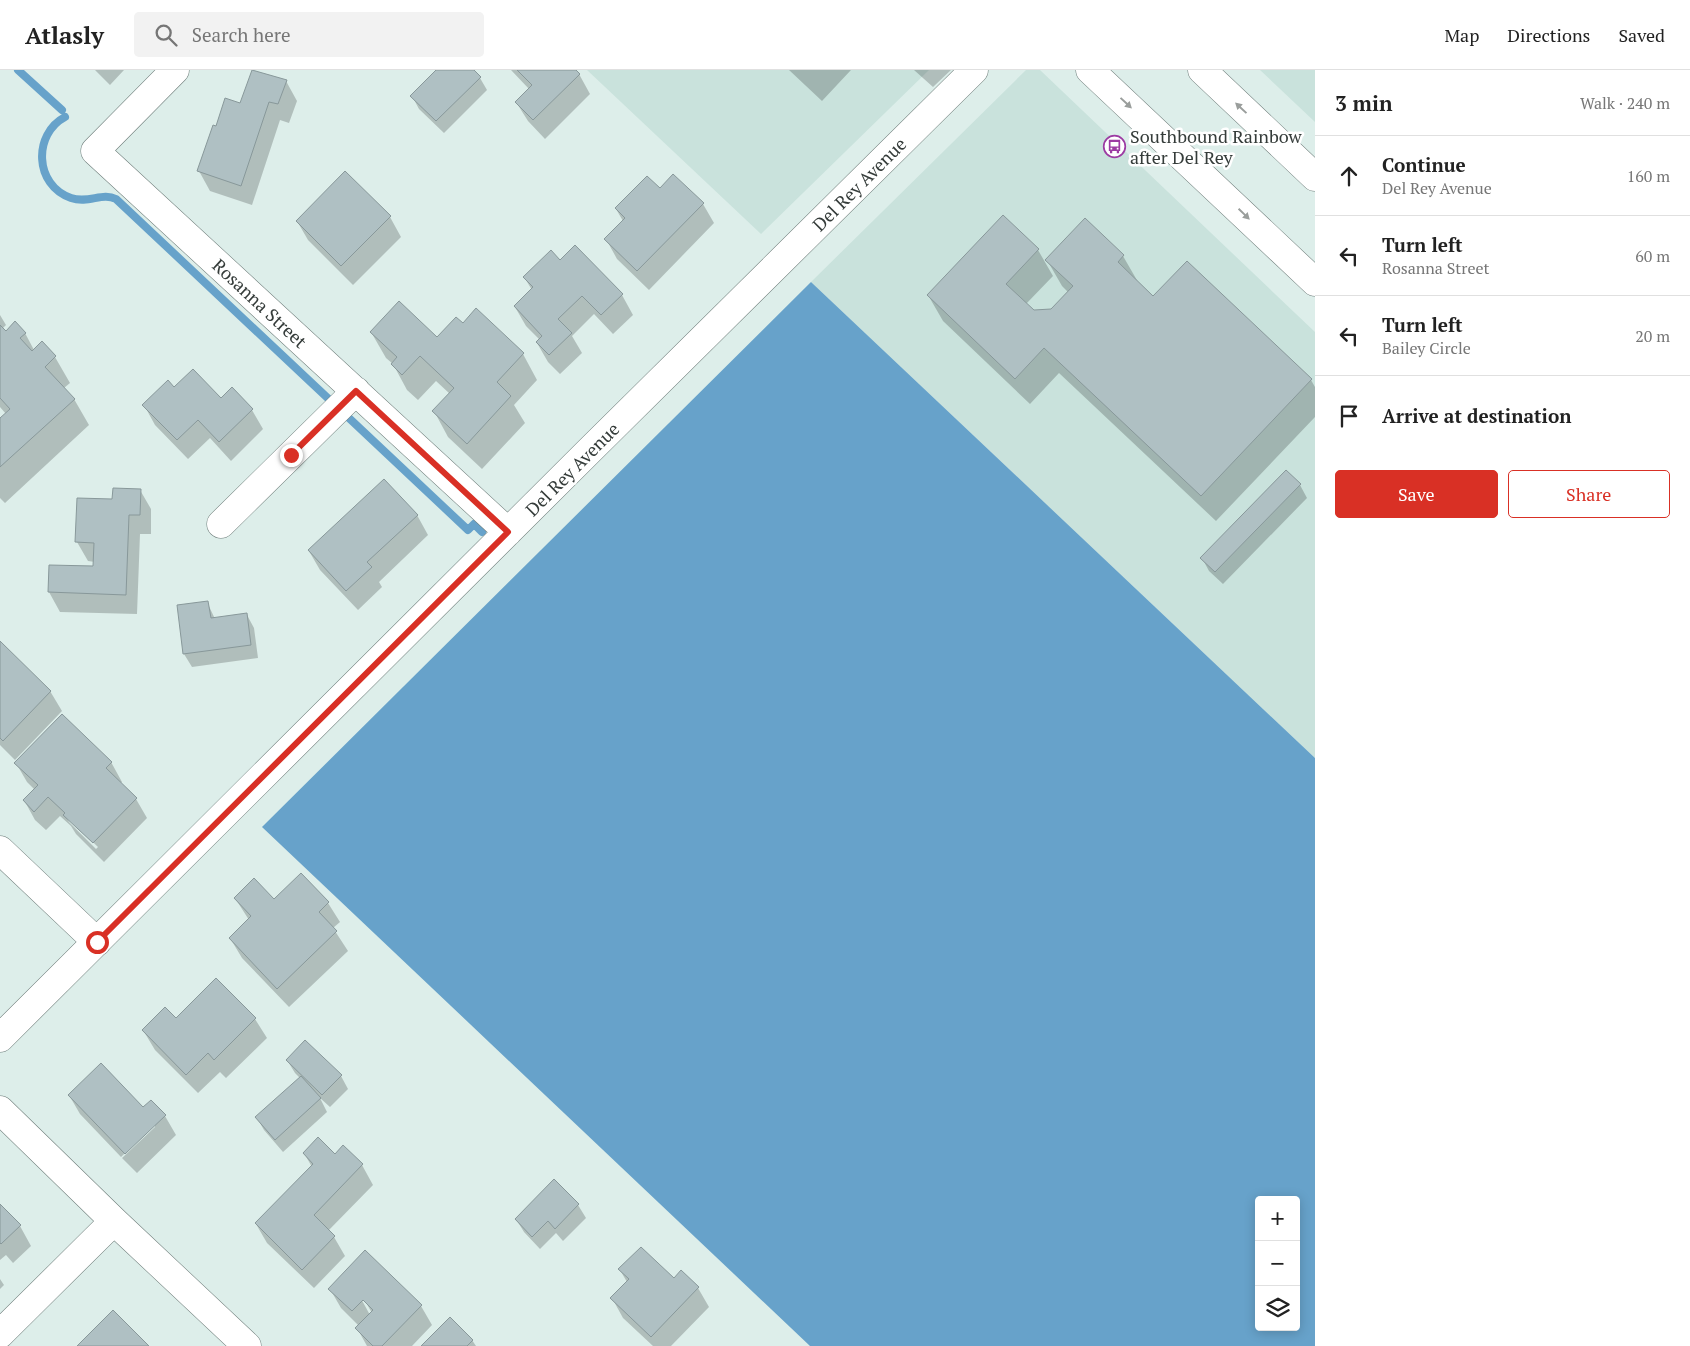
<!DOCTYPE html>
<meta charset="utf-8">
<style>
body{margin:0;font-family:"PT Serif",serif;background:#f2f2f2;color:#222}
.controls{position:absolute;right:15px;bottom:15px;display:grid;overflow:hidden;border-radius:5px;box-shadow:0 2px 12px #0003}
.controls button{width:45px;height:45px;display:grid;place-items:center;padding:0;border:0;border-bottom:1px solid #e0e0e0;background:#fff;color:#222;font:25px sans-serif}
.stop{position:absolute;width:15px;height:15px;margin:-11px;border:4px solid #d93025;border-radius:50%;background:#fff}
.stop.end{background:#d93025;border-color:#fff;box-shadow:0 1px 5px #0008}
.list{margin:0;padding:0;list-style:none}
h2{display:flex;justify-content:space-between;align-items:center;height:65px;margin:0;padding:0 20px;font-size:21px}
h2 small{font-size:16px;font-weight:400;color:#767676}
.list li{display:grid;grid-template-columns:32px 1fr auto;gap:15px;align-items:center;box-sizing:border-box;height:80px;padding:0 20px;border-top:1px solid #e0e0e0}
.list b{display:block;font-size:19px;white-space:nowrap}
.list p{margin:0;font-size:16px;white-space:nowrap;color:#767676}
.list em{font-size:16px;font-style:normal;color:#767676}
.actions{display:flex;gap:10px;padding:15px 20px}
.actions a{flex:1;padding:11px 0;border:1px solid #d93025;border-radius:5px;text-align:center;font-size:18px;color:#d93025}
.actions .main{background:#d93025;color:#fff}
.icon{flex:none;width:28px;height:28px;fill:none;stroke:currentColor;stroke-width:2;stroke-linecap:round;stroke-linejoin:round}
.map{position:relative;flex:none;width:1315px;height:1276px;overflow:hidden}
header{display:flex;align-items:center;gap:30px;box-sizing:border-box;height:70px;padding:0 25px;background:#fff;border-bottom:1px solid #e0e0e0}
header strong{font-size:24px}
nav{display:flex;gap:28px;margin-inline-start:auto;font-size:18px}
.search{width:350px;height:45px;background:#f2f2f2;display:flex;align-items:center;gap:12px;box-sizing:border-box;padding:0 18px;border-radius:5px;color:#767676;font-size:19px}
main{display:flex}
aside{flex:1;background:#fff}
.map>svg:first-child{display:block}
.built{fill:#c9e2dc}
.water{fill:#67a2ca;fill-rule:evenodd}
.shadow{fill:#0003;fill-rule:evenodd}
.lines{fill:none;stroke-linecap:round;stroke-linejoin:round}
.stream{stroke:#67a2ca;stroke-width:8}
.building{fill:#afc0c3;stroke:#88989a}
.minor-casing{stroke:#6c7b78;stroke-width:29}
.major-casing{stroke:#6c7b78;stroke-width:29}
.minor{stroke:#fff;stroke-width:28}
.major{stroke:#fff;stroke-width:28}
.oneway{fill:#9a9e9c}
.route{stroke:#d93025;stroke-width:6}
.labels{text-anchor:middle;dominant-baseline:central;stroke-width:5;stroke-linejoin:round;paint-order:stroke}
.poi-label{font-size:18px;fill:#353c3a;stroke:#fff;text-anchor:start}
.street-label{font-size:18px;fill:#353c3a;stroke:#fff}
</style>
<header>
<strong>Atlasly</strong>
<div class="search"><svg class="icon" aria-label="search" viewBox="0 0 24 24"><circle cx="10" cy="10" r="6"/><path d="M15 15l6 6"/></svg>Search here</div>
<nav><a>Map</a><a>Directions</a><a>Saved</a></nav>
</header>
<main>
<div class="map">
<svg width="1315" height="1276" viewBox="0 0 1315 1276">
<rect width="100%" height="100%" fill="#ddeeea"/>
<!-- built -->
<path class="built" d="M 587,0 L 929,0 L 761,164 Z
M 1026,0 L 1040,0 L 1315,262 L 1315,688 L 811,212 Z
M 1260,0 L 1315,0 L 1315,52 Z"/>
<!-- water -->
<path class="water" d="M 811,212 L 1315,688 L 1315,1276 L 810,1276 L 262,757 ZM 1259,1130 L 1296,1130 L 1296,1257 L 1259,1257 Z"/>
<!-- shadow -->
<path class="shadow" d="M 95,0 L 124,0 L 110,15 Z
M 438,0 L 472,0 L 480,8 L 487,20 L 444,63 L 419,39 L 412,26 Z
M 511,0 L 574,0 L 579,4 L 590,24 L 545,69 L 528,51 L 516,32 L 529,19 Z
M 789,0 L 851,0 L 822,31 Z
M 914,0 L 951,0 L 933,17 Z
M 286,11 L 297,31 L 289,53 L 280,50 L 252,135 L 210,121 L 199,101 L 217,58 L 241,35 Z
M 345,103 L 390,147 L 401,167 L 353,215 L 308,170 L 297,151 Z
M 660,120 L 703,134 L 714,153 L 649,220 L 617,189 L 606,169 L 623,151 L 616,139 Z
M 1003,147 L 1038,180 L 1053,206 L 1026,234 L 1033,241 L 1051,240 L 1068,222 L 1062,216 L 1047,190 L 1085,150 L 1123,186 L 1138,212 L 1153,227 L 1187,192 L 1311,310 L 1315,317 L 1315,347 L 1216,451 L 1059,303 L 1030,334 L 943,251 L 928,225 Z
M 575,177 L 622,225 L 633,245 L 613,264 L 594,244 L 572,266 L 582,283 L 560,304 L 548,292 L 537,273 L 540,270 L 526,256 L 515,237 L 532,220 L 524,207 L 560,191 Z
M 0,245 L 6,255 L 2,259 L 6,263 L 25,263 L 34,280 L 55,287 L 70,313 L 64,318 L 74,329 L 89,355 L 5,433 L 0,428 L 0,350 L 6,344 L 0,337 Z
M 463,255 L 523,284 L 537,310 L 514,335 L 525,353 L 482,399 L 448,367 L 434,341 L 450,324 L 436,311 L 418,330 L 407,320 L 393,294 L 386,288 L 371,262 L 437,269 Z
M 174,319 L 221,330 L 232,319 L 252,340 L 263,359 L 231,391 L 210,368 L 188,389 L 155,355 L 144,335 Z
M 1300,415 L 1307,428 L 1223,514 L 1209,501 L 1202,488 Z
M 140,420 L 151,439 L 151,464 L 140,464 L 137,544 L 60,542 L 49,522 L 50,496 L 94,497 L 95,492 L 88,491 L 77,472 L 113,430 Z
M 417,445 L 428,465 L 379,512 L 382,517 L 358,540 L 320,500 L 309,481 Z
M 207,532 L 215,549 L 247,545 L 254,558 L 258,588 L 192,597 L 184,584 L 178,536 Z
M 0,573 L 50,621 L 62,641 L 15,690 L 0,675 Z
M 111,692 L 122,712 L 120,714 L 136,729 L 147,748 L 104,792 L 76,764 L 71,756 L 60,746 L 46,760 L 35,750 L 24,730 L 35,720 L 27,712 L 16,693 ZM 66,746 L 98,777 L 96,779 L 69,752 Z
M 301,805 L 328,833 L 340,852 L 333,858 L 348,881 L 289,937 L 242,888 L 230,868 L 249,850 L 235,828 L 274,830 Z
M 216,909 L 255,949 L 267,968 L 226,1008 L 220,1002 L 198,1023 L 155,980 L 143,960 L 176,950 Z
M 287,990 L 341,1006 L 348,1019 L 330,1037 L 320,1028 L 327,1042 L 283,1082 L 264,1060 L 257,1048 L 300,1008 L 295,1003 Z
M 69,1025 L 143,1039 L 165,1046 L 176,1065 L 137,1103 L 122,1088 L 155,1057 L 155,1054 L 121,1087 L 80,1044 Z
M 344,1077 L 362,1095 L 373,1115 L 328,1161 L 334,1167 L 345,1186 L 314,1218 L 267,1173 L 256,1154 L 312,1097 L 304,1083 L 335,1085 Z
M 554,1111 L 578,1135 L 586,1148 L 563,1171 L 556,1163 L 540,1179 L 524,1162 L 516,1149 Z
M 0,1135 L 20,1156 L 31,1176 L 13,1193 L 6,1185 L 0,1190 Z
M 366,1182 L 421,1236 L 432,1255 L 412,1276 L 367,1276 L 357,1258 L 359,1256 L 341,1238 L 330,1219 ZM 361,1224 L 372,1243 L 370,1245 L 359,1225 Z
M 620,1200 L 674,1210 L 698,1218 L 709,1237 L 671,1276 L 653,1276 L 623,1248 L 612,1228 L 627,1212 Z
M 0,1209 L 4,1215 L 0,1219 Z
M 472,1270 L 476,1276 L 422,1276 Z"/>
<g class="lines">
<!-- stream -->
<path class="stream" d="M 18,0 L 62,40
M 65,47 C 33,64 34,115 71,128 C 89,134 102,122 116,129 L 468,460 L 474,454 L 482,462"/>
</g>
<!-- building -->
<path class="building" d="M 252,0 L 287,10 L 278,34 L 269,32 L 241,116 L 197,101 L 213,55 L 216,56 L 225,28 L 240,33 Z
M 436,0 L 474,0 L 481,7 L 436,51 L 410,26 Z
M 517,0 L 576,0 L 580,4 L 533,50 L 515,32 L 532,15 Z
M 345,101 L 391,146 L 341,196 L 296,151 Z
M 673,104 L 704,133 L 637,201 L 604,169 L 625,148 L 615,138 L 647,106 L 660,118 Z
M 1003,145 L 1039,179 L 1006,214 L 1034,240 L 1051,239 L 1073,216 L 1045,190 L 1085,148 L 1124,185 L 1118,192 L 1153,226 L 1187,191 L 1312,309 L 1201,426 L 1044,278 L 1015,309 L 927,225 Z
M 575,175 L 623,224 L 601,245 L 582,226 L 558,249 L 572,263 L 549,285 L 536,272 L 542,266 L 514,236 L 533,217 L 523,207 L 551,180 L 560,190 Z
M 399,231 L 437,267 L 456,247 L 463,253 L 476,238 L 524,283 L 497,312 L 511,326 L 467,374 L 432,341 L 454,318 L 420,286 L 402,305 L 391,294 L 397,287 L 370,262 Z
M 15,251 L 26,263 L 20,268 L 32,281 L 42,271 L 56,286 L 45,297 L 75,329 L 0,397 L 0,348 L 10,339 L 0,328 L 0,255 L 6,261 Z
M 193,299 L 221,328 L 232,317 L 253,339 L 219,372 L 198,350 L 177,370 L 142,335 L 168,310 L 174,317 Z
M 1286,400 L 1301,414 L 1215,502 L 1200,488 Z
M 384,409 L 418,445 L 367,492 L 372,497 L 346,521 L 308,480 Z
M 113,418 L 141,419 L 140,445 L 129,445 L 126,525 L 48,522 L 49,495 L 93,496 L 94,473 L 75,472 L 77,428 L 112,429 Z
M 208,531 L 211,548 L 247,543 L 251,575 L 183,584 L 177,535 Z
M 0,571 L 51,621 L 3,671 L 0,668 Z
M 62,644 L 112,692 L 106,698 L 137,728 L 93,773 L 63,745 L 65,743 L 48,727 L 34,742 L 23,730 L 38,715 L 14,693 Z
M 301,803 L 329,832 L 319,842 L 337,861 L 277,919 L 229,868 L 251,846 L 234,828 L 254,808 L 274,829 Z
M 216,908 L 256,948 L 214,990 L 208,983 L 186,1005 L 142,960 L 165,937 L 176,948 Z
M 305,970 L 342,1005 L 322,1025 L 286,990 Z
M 101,993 L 143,1037 L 151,1030 L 166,1045 L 125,1084 L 68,1025 Z
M 301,1006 L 321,1028 L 275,1070 L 255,1047 Z
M 318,1067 L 335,1084 L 343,1075 L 363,1094 L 314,1145 L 335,1166 L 302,1200 L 255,1153 L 313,1094 L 303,1083 Z
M 554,1109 L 579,1134 L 555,1159 L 548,1151 L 532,1167 L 515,1149 Z
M 0,1134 L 21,1155 L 1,1174 L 0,1173 Z
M 641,1177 L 674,1208 L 681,1200 L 699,1217 L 651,1267 L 610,1228 L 629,1209 L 618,1199 Z
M 365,1180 L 422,1235 L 382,1276 L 373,1276 L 355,1258 L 373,1240 L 363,1230 L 352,1241 L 328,1219 Z
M 113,1240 L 149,1276 L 77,1276 Z
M 450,1247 L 473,1270 L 467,1276 L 421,1276 Z"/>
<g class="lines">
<defs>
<path id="minor" d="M 175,0 L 95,81 L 508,462
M 221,454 L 356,321
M 0,780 L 97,872
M 0,968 L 587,383 L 974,0
M 0,1040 L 114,1151 L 247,1276
M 0,1264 L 114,1151"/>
<path id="major" d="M 1090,0 L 1315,212
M 1202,0 L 1315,107"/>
</defs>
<!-- minor casing -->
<use href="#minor" class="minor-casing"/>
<!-- major casing -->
<use href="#major" class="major-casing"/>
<!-- minor -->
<use href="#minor" class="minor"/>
<!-- major -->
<use href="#major" class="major"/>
</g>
<!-- one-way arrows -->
<defs><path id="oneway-solid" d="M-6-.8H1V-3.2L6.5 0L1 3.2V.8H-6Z" transform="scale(1.25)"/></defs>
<g class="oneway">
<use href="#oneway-solid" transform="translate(1126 33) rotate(43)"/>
<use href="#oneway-solid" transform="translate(1241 38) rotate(-137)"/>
<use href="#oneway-solid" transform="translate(1244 144) rotate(44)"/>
</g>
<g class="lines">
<!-- route -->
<path class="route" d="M 97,872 L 508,462 L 356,321 L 291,385"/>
</g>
<!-- icons -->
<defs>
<symbol id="bus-ring" viewBox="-11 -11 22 22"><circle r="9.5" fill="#fff" stroke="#9c3ba3" stroke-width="1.5"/><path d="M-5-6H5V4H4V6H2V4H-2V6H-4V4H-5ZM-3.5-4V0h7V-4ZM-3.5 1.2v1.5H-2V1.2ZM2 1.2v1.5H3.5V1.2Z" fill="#9c3ba3"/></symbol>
</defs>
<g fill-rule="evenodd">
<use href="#bus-ring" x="1102" y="64" width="25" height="25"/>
</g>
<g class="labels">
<!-- poi labels -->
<g class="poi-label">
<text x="1130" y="66">Southbound Rainbow<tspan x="1130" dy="21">after Del Rey</tspan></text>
</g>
<!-- street labels -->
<g class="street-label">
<text transform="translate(859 114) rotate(-45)">Del Rey Avenue</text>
<text transform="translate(260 233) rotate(43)">Rosanna Street</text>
<text transform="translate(572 399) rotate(-45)">Del Rey Avenue</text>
</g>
</g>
</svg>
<div class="controls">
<button>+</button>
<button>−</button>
<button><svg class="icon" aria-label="layers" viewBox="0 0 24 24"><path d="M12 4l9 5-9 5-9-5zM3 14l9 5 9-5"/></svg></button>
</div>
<div class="stop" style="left:97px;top:872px"></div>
<div class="stop end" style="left:291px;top:385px"></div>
</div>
<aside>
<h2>3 min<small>Walk · 240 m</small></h2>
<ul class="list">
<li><svg class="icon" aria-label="ahead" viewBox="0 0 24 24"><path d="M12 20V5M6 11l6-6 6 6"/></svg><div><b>Continue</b><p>Del Rey Avenue</p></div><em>160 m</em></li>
<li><svg class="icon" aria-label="left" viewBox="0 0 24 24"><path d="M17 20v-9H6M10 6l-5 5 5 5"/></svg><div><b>Turn left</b><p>Rosanna Street</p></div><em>60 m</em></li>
<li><svg class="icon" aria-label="left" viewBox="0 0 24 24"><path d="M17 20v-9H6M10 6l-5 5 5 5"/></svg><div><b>Turn left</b><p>Bailey Circle</p></div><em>20 m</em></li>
<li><svg class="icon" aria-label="arrive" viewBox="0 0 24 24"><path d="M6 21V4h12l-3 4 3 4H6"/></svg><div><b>Arrive at destination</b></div></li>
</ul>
<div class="actions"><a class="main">Save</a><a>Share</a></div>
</aside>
</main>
